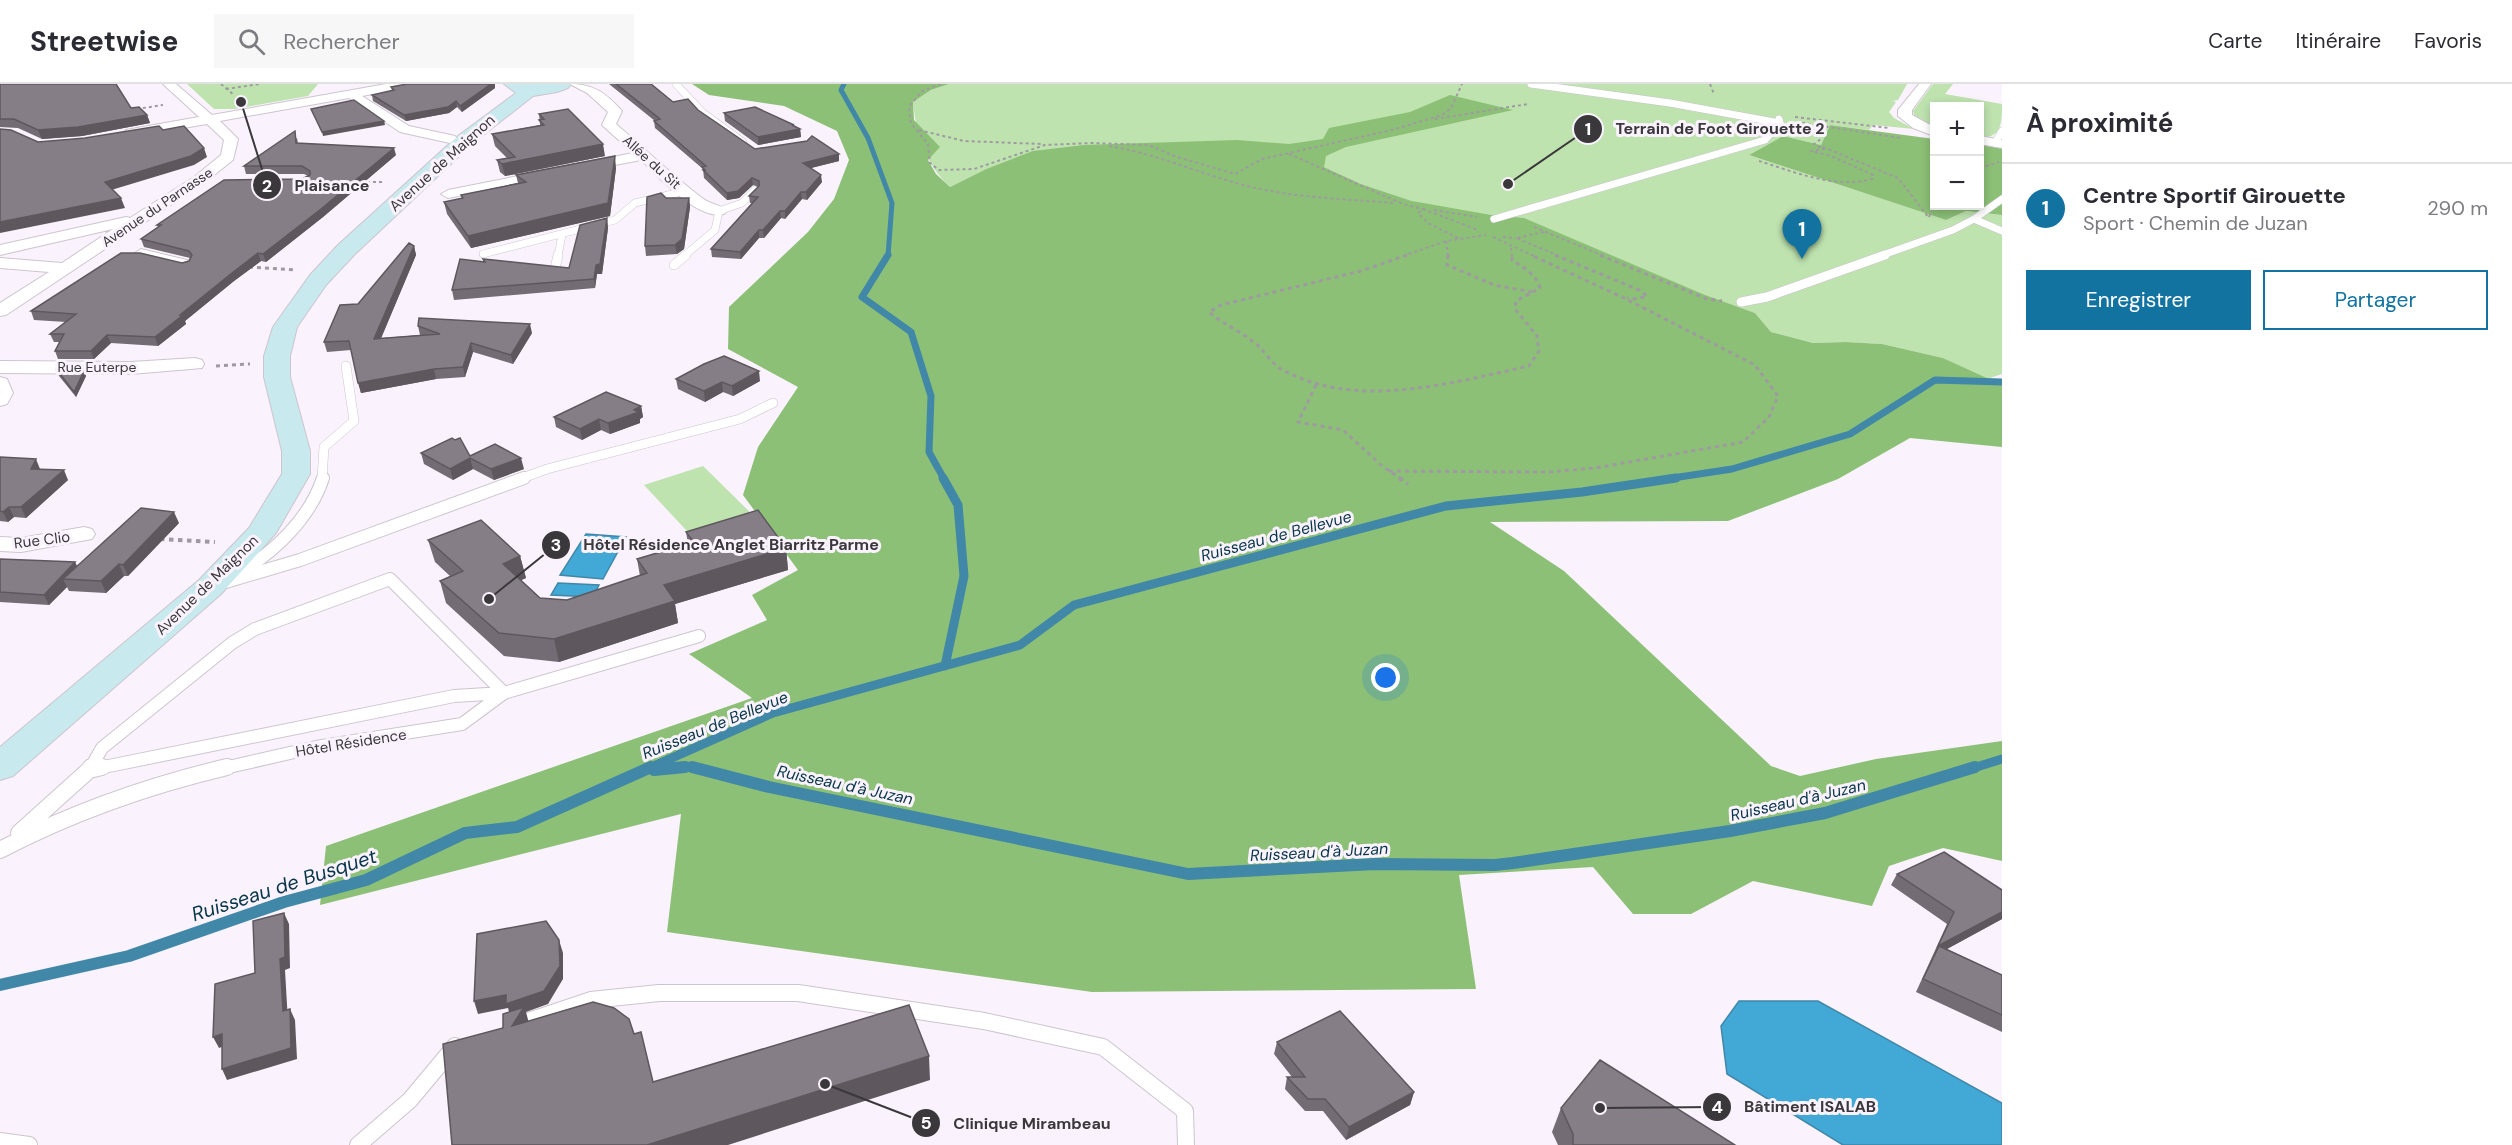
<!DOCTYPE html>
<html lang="fr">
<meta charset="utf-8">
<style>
body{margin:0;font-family:"DM Sans",sans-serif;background:#f7f7f7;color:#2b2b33}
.controls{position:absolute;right:18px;top:18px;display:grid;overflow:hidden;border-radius:0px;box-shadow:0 3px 9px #0003}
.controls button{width:54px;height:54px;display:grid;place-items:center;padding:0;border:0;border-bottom:2px solid #e1e1e2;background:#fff;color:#2b2b33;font:30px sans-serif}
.you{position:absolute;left:1386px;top:594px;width:21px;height:21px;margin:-15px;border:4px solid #fff;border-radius:50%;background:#1a73e8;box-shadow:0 0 0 9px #1a73e833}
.badge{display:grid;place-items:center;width:39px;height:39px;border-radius:50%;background:#1272a0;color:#fff;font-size:20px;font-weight:700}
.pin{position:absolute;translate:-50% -50px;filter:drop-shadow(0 2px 3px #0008)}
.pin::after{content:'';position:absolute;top:32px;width:21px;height:18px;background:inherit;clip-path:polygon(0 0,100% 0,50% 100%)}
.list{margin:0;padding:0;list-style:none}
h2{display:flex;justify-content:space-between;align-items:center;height:78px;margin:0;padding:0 24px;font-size:26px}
h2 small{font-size:20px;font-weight:400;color:#7c7c81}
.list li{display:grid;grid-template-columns:39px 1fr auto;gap:18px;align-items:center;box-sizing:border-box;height:90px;padding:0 24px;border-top:2px solid #e1e1e2}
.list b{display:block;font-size:22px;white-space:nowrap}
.list p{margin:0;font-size:20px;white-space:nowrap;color:#7c7c81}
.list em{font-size:20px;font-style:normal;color:#7c7c81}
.actions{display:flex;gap:12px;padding:18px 24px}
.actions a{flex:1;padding:14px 0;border:2px solid #1272a0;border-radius:0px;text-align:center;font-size:21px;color:#1272a0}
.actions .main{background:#1272a0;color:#fff}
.icon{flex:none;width:33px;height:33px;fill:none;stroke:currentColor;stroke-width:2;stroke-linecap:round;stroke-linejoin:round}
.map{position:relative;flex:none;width:2002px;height:1061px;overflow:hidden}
header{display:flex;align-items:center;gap:36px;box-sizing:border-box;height:84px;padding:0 30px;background:#fff;border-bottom:2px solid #e1e1e2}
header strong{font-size:28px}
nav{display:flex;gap:33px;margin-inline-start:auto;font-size:21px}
.search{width:420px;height:54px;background:#f7f7f7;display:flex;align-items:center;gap:15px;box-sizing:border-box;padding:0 21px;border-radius:0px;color:#7c7c81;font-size:22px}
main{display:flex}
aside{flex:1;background:#fff}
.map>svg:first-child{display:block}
.green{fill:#bee3af}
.forest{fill:#8cc076}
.water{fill:#42a9d7;stroke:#4087a8;stroke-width:1.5}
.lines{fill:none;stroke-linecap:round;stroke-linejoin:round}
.stream-far3{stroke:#4087a8;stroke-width:5}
.stream-far2{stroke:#4087a8;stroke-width:7}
.stream-far1{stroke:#4087a8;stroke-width:9}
.stream{stroke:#4087a8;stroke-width:12}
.lane-far3-casing{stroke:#cdc5ce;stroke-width:8}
.lane-far2-casing{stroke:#cdc5ce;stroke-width:10}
.lane-far1-casing{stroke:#cdc5ce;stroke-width:14}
.lane-casing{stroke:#cdc5ce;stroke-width:18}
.street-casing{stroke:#cdc5ce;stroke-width:2}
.secondary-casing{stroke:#cdc5ce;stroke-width:2}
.path-far2{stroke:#9f9aa1;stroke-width:2;stroke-dasharray:3 3;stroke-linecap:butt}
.path-far1{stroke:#9f9aa1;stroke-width:3;stroke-dasharray:4 4;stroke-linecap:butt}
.path{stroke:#9f9aa1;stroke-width:4;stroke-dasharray:4.5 4.5;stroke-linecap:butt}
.lane-far3{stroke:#fff;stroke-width:7}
.lane-far2{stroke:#fff;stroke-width:9}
.lane-far1{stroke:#fff;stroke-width:12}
.lane{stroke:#fff;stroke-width:16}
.street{fill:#fff;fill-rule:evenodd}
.secondary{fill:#c8e9ed;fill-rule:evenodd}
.wall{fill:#736c74}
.shaded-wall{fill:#5e585e}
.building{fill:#867e87;stroke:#5e585e;stroke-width:1.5}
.labels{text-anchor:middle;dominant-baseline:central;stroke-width:6;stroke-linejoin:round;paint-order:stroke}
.far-street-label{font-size:14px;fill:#3b383c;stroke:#faf2fc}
.street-label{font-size:15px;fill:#3b383c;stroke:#faf2fc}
.water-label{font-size:16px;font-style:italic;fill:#073649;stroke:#faf2fc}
.near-water-label{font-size:20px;font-style:italic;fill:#073649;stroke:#faf2fc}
.leader{fill:none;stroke:#3b383c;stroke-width:2}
.callout-dot{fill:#3b383c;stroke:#faf2fc;stroke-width:2}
.mark-label{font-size:18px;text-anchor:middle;font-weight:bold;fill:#fff}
.callout-label{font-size:16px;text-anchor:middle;font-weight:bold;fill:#3b383c;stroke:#faf2fc;stroke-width:6;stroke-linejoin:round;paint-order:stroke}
</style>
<header>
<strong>Streetwise</strong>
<div class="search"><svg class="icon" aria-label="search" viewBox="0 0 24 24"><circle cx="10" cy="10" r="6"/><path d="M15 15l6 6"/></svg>Rechercher</div>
<nav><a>Carte</a><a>Itinéraire</a><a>Favoris</a></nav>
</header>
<main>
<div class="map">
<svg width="2002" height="1061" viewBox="0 0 2002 1061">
<rect width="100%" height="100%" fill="#faf2fc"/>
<!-- green -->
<path class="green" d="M 187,0 L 318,0 L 308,12 L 235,25 L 214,25 Z
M 949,0 L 1907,0 L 1898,16 L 1892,17 L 1896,18 L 1889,28 L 1894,34 L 1914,45 L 1873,41 L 1869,46 L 1830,41 L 1821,61 L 1783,52 L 1749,71 L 1946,136 L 1966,127 L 2002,131 L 2002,290 L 1987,295 L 1943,274 L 1882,260 L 1846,258 L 1813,259 L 1771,248 L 1755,229 L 1498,139 L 1412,117 L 1361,100 L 1324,83 L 984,86 L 950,103 C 926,81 916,50 913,18 L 931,6 Z
M 1933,0 L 1953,0 L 1945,10 L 2002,20 C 2002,38 2002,55 1980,53 L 1980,22 L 1934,22 L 1934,45 L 1915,34 L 1913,27 Z
M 703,382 L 761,439 L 700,461 L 644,401 Z"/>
<!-- forest -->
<path class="forest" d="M 692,0 L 949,0 L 931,6 L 913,18 L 914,36 L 940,63 L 928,76 L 936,90 L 950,103 L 984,86 L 1033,67 L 1084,61 L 1237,56 L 1289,60 L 1323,55 L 1329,44 L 1410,28 L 1450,11 L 1513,26 L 1346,63 L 1326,72 L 1324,83 L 1361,100 L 1412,117 L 1491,131 L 1524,134 L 1705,211 L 1755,229 L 1771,248 L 1813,259 L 1846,258 L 1882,260 L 1943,274 L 2002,301 L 2002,363 L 1910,354 L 1838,395 L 1728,437 L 1490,438 L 1564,487 L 1771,682 L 1800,692 L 1876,675 L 2002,657 L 2002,777 L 1943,764 L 1889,782 L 1872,822 L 1753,797 L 1691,830 L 1633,830 L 1593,783 L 1459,791 L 1476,905 L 1092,908 L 667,848 L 681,730 L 320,821 L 326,762 L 752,614 L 689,570 L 767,536 L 752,511 L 798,486 L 743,411 L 758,363 L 798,303 L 728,265 L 729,223 L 808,148 L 834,115 L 849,76 L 837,47 L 784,22 L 709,11 Z
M 1830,41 L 1934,55 L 1934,122 L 1980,122 L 1980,61 L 2002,64 L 2002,131 L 1966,127 L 1946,136 L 1749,71 L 1783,52 L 1821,61 Z"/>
<!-- water -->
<path class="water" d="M 586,450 L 626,453 L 603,495 L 560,491 Z
M 558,499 L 599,501 L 593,513 L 551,511 Z
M 1739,917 L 1818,917 L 2002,1019 L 2002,1061 L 1843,1061 L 1727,990 L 1721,942 Z"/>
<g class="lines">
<!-- stream-far3 -->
<path class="stream-far3" d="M 844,0 L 841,6 L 868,54 L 892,119 L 888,172"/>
<!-- stream-far2 -->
<path class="stream-far2" d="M 888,171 L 862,213 L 911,248 L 931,312 L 929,368 L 944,395
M 1666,395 L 1732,385 L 1850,350 L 1935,296 L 2002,298"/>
<!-- stream-far1 -->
<path class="stream-far1" d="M 943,394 L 958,421 L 964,492 L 945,582
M 647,685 L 773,629 L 1020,561 L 1074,521 L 1446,422 L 1582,408 L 1676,394
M 667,685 L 690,683 L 697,685
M 1970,685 L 2002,675"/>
<!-- stream -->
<path class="stream" d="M 692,683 L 769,703 L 1188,790 L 1375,780 L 1495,781 L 1513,779 L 1730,747 L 1825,729 L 1975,683
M 654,686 L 685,683
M 0,901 L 129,872 L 284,818 L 366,796 L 465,749 L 517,743 L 651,683"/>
<defs>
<path id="lane-far3" d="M 676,0 L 702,28 L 743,58
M 1531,0 L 1670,19 L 1780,39
M 1995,59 L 2002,47
M 2002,115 L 1974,135 L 2002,147
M 1494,135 L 1765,56 L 1780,39 L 1779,35
M 483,170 L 615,136 L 635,119 L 685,107
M 558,172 L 562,151
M 684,172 L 715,146 L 719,127 L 742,119 L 755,106
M 1880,172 L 1953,146 L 1974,135"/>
<path id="lane-far2" d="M 674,181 L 686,171
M 555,185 L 558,171
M 1741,218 L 1767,213 L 1885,171
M 322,395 L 324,363 L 354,337 L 346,282
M 520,395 L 547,385 L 740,335 L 773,319"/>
<path id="lane-far1" d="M 238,489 C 274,469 310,434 323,394
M 219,500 L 300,476 L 524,394
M 90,685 L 102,664 L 232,559 L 255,545 L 390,495 L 504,609 L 454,612 L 94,685
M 220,685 L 316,663 L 462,640 L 504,609 L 699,552"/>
<path id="lane" d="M 91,683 L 89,686 L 102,683
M 19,749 L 89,686
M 0,766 C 73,728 147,702 227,683
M 514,942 L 591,916 L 659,909 L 798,909 L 984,937 L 1103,963 L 1185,1027 L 1186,1061
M 0,1057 L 29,1061
M 358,1061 L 410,1016 L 455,962"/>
<path id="street" d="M 163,0 L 176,0 L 212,31 L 386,0 L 413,0 L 407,4 L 362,12 L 409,42 L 455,52 L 457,55 L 450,59 L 400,48 L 349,14 L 220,37 L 238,55 L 233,76 L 204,99 L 6,231 L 0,232 L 0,219 L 49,188 L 0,184 L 0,174 L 62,179 L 113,145 L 0,171 L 0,161 L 126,133 L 130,134 L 194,93 L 221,71 L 224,56 L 207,40 L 131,53 L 126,52 L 124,49 L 126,46 L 199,33 Z
M 570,0 C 594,0 606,9 622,27 L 616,40 C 645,65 671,90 702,114 C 709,120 720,120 727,127 L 724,130 C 698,137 659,93 641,76 L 583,87 L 578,86 L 576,83 L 578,80 L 633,69 L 602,41 L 608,28 L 587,9 Z
M 1919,0 L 1931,0 L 1912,26 L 1912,31 L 1934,43 L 1934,52 L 1913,44 L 1898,32 L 1898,26 Z
M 1980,52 L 2002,56 L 2002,64 L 1980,60 Z
M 549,86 L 556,90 L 554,93 L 448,114 L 441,110 L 448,106 Z
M 141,165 L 191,177 L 193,180 L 185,185 L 135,173 L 133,170 Z
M 195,274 L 202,276 L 204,280 L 202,284 L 131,290 L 0,289 L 0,277 L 131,278 Z
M 0,293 L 7,295 L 13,309 L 7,320 L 0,322 Z
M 84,443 L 92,445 L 95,450 L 92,455 L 21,468 L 0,467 L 0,453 L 21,454 Z"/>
<path id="secondary" d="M 504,0 L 571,0 L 568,4 L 557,8 L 533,12 L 472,60 L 354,171 L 326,201 L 297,243 L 290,272 L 290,293 L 310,367 L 310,390 L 276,449 L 221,510 L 13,692 L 0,696 L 0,663 L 199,496 L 249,444 L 282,390 L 282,367 L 264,293 L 264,272 L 273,243 L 310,191 L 338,161 L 458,52 L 516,9 Z"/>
</defs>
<!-- lane-far3 casing -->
<use href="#lane-far3" class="lane-far3-casing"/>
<!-- lane-far2 casing -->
<use href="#lane-far2" class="lane-far2-casing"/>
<!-- lane-far1 casing -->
<use href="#lane-far1" class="lane-far1-casing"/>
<!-- lane casing -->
<use href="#lane" class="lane-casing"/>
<!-- street casing -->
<use href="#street" class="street-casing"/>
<!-- secondary casing -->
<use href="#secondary" class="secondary-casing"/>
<!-- path-far2 -->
<path class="path-far2" d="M 221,0 L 234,11
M 941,0 L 922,7 L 909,23 L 911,39 L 928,60 L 930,79 L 939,86 L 974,85 L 1045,61 L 1091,59 L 1149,61 L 1174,72 L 1235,90 L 1262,75 L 1392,46 L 1442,31 L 1451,24 L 1462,0
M 1710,0 L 1714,10
M 226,5 L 260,0
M 137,25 L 163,21
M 1795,33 L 1889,44
M 1435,35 L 1528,20
M 1796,38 L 1901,54
M 919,46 L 964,57 L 1042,60
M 1109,62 C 1158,70 1203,91 1251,103 C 1297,114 1347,115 1394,119
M 1823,63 L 1898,94 L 1929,134
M 1289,70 L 1403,120 L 1423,125
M 1759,77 C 1795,88 1834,105 1872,95 L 1873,91 L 1831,72 L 1811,67 L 1824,65 L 1814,60 L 1821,55 L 1826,42
M 1980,84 L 1999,78
M 361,98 L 384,98
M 1434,126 L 1477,133
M 1929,133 L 1934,120
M 1534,143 L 1604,172
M 1544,148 L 1516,154 L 1559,172
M 1493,153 L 1534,172
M 1503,153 L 1516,154
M 1458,154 L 1428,139 L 1418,129 L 1423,125 L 1478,146
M 1446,157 L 1448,172
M 1511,164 L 1512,172
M 1403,172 L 1446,157 L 1486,151"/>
<!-- path-far1 -->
<path class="path-far1" d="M 1407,171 L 1361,187 L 1221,221 L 1209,228 C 1223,240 1240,247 1255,259 C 1264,266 1271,279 1281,285 C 1356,327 1450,299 1529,282 L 1539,267 L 1537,252 L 1515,225 L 1516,217 L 1540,204 C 1536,190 1524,184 1512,176 L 1512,171
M 1448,171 L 1447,181 L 1494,201 L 1532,208
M 1555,171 L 1639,206 L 1647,212 L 1637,215 L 1627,214
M 1600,171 L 1707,215 L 1722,217
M 249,183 L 295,186
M 216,282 L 250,280
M 1316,301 L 1298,338 L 1343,346 L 1381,381 L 1401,395
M 1389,387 L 1548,388 L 1595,384 L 1743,358 L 1769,333 L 1778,312 L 1755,281 L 1624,214 L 1531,171"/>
<!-- path -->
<path class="path" d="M 1399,394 L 1408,400
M 160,455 L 215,458"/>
<!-- lane-far3 -->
<use href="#lane-far3" class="lane-far3"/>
<!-- lane-far2 -->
<use href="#lane-far2" class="lane-far2"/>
<!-- lane-far1 -->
<use href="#lane-far1" class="lane-far1"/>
<!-- lane -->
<use href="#lane" class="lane"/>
<!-- street -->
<use href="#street" class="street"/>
<!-- secondary -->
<use href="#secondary" class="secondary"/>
</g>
<!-- wall -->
<path class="wall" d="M 0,0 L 131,24 L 147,31 L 150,39 L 82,52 L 42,55 L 18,44 L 0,43 Z
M 495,0 L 495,4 L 462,28 L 457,23 L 449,29 L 406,37 L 373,17 L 372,11 L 392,7 L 391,3 Z
M 609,0 L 651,0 L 673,18 L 698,26 L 755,65 L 839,77 L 811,84 L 822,98 L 807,116 L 802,115 L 785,135 L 781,134 L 764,154 L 759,154 L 741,175 L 712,173 L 711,165 L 752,119 L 750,119 L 749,112 L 758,103 L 753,101 L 739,114 L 727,116 L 704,94 L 703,85 L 655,44 L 654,37 L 655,37 Z
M 724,29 L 794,41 L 794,43 L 800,45 L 801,53 L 758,61 L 725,37 Z
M 539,30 L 605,72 L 505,92 L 500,88 L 497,76 L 507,74 L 495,62 L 492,50 L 540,41 Z
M 297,54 L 298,59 L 396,71 L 323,133 L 266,178 L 261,177 L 234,197 L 185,237 L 186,240 L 158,262 L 111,259 L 94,275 L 58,275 L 55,267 L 59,258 L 54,258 L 50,250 L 66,238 L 34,236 L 31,227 L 189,177 L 190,174 L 144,163 L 141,155 L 158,143 L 157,141 L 302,95 L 308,92 L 304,90 L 246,90 L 244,82 Z
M 616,84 L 610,132 L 471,164 L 447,130 L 444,118 L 462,114 L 461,111 L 518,99 L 516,91 Z
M 666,114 L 689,114 L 690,123 L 684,165 L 677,170 L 646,172 L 645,162 Z
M 607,134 L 608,144 L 602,190 L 597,190 L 595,204 L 454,216 L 452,206 L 484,177 L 483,175 L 569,184 Z
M 414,162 L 416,171 L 381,254 L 420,251 L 418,242 L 532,249 L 513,280 L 473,268 L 465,293 L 436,295 L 361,309 L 351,266 L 327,268 L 324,258 L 358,220 Z
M 57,286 L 84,287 L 86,292 L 76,313 L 59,292 Z
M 676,295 L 760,297 L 733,312 L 723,308 L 705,318 L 678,305 Z
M 641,322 L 643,333 L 640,335 L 640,339 L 610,350 L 601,346 L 582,356 L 556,343 L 554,333 Z
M 421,369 L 470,372 L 524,385 L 494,396 L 473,385 L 453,396 L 424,380 Z
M 0,373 L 40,385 L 68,396 L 26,434 L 14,433 L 8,438 L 0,437 Z
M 179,439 L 128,492 L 124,492 L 106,509 L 69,507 L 67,503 L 49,521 L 0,518 L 0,475 L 75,478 L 77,482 Z
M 686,448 L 786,464 L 788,486 L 675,520 L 678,539 L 559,578 L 504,572 L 446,519 L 440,497 L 450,492 L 435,478 L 428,456 L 520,472 L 526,494 L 521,496 L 540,514 L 567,516 L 640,492 L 637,475 L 688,460 Z
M 1897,790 L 2002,835 L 1947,865 L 2002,891 L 2002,948 L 1916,908 L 1947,840 L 1891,801 Z
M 1277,958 L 1414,1008 L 1410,1021 L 1346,1056 L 1323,1027 L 1305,1027 L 1285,1005 L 1287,993 L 1292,993 L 1274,970 Z
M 1561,1024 L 1735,1061 L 1558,1061 L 1552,1048 Z"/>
<!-- shaded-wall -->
<path class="shaded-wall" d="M 491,0 L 495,0 L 495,4 L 462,28 L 460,22 Z
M 456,17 L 457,23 L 449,29 L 406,37 L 404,31 Z
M 147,31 L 150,39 L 82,52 L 42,55 L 38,46 Z
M 384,37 L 385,41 L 323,52 L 322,48 Z
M 794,41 L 795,46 L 800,45 L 801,53 L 758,61 L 758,53 Z
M 603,60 L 605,72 L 505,92 L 502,80 Z
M 204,64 L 207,73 L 194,81 L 108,107 L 105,98 Z
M 394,64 L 396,71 L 323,133 L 266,178 L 263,170 Z
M 839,70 L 839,77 L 803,86 L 803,79 Z
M 615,72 L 616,84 L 610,132 L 471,164 L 468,152 Z
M 821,91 L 822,98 L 807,116 L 806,108 Z
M 752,94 L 753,101 L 739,114 L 727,116 L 727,109 Z
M 801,108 L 802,115 L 785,135 L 785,127 Z
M 121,114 L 125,124 L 0,149 L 0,138 Z
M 689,114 L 690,123 L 684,165 L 677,170 L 675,161 Z
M 780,127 L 781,134 L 764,154 L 763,146 Z
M 607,134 L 608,144 L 602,190 L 597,190 L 595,204 L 594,195 L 596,181 Z
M 759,146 L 759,154 L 741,175 L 740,168 Z
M 414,162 L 416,171 L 377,264 L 374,255 Z
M 258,169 L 261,177 L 234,197 L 185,237 L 186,240 L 158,262 L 155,253 L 180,231 L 232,189 Z
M 530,240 L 532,249 L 513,280 L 511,271 Z
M 107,251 L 111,259 L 94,275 L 91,267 Z
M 471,259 L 473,268 L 465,293 L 463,283 Z
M 434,285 L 436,295 L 361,309 L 358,299 Z
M 84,287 L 86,292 L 76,313 L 74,308 Z
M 759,287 L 760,297 L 733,312 L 732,302 Z
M 722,298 L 723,308 L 705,318 L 704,307 Z
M 641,322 L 643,333 L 640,335 L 640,339 L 610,350 L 608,339 Z
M 599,335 L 601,346 L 582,356 L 580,345 Z
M 470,374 L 473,385 L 453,396 L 450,385 Z
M 521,374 L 524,385 L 494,396 L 491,385 Z
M 36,375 L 40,385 L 31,385 Z
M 64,386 L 68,396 L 26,434 L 21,423 Z
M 9,423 L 14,433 L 8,438 L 3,428 Z
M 174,428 L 179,439 L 128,492 L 123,481 Z
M 786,464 L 788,486 L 675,520 L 678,539 L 559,578 L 554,555 L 664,501 Z
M 520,472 L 526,494 L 508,502 L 503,480 Z
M 75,478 L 80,489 L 63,495 L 67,503 L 49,521 L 44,511 Z
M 119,480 L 124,492 L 106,509 L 101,497 Z
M 2002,828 L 2002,835 L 1934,872 L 1938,862 Z
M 284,829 L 289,840 L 290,884 L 285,886 L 288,938 L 283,927 L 280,875 Z
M 559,856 L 563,869 L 563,895 L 548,920 L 526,928 L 531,947 L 520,967 L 508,924 L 478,930 L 474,917 L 506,911 Z
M 290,925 L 295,936 L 297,975 L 227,996 L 222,985 Z
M 222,950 L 227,961 L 219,964 L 213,953 Z
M 929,972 L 930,996 L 728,1061 L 647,1061 Z
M 1414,1008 L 1410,1021 L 1346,1056 L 1349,1043 Z"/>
<!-- building -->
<path class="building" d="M 0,0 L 116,0 L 131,24 L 139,23 L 147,31 L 78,43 L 38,46 L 14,35 L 0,35 Z
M 407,0 L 491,0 L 460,22 L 456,17 L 448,23 L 404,31 L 372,11 L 394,6 L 391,3 Z
M 616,0 L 651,0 L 673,18 L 688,15 L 698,26 L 755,65 L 807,57 L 812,52 L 839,70 L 803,79 L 821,91 L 806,108 L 801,108 L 785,127 L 780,127 L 763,146 L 759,146 L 740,168 L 711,165 L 758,113 L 749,112 L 759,102 L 759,97 L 752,94 L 738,107 L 727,109 L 703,86 L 705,86 L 702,83 L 706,82 L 654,37 L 660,35 Z
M 354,16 L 384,37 L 322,48 L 311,25 Z
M 755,23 L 794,41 L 792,41 L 800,45 L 758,53 L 724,29 Z
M 568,25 L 603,60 L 502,80 L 497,76 L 515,73 L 492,50 L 544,41 L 539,36 L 544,35 L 539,30 Z
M 159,42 L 163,46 L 184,42 L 204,64 L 191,72 L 105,98 L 121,114 L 0,138 L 0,45 L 11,46 L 38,58 L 85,54 Z
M 295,47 L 296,59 L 394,64 L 321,125 L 263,170 L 258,169 L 232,189 L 180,231 L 183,231 L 155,253 L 107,251 L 91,267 L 55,267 L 64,250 L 50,250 L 76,230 L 31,227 L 121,169 L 140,169 L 182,179 L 189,177 L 192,171 L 189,167 L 141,155 L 161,141 L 157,141 L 224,96 L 302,95 L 310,91 L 310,87 L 302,82 L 244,82 Z
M 615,72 L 608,119 L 468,152 L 444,118 L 463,114 L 461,111 L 526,98 L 516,91 Z
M 661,109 L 666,114 L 689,114 L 682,155 L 675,161 L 645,162 L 647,113 Z
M 607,134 L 600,180 L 596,181 L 594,195 L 452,206 L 460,175 L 485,178 L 483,175 L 569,184 L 580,141 Z
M 409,159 L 414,162 L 374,255 L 440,250 L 418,242 L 419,234 L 530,240 L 511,271 L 471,259 L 463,283 L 434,285 L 358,299 L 349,257 L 324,258 L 340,221 L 358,220 Z
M 724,272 L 759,287 L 732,302 L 722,298 L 704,307 L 676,295 L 704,280 Z
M 57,286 L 84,287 L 74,308 Z
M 606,308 L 641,322 L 634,326 L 639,328 L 608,339 L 599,335 L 580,345 L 554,333 Z
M 452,354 L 455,356 L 460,354 L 470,372 L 495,360 L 521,374 L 491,385 L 470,374 L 450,385 L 421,369 Z
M 0,373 L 36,375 L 31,385 L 64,386 L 21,423 L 9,423 L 3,428 L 0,427 Z
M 141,424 L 174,428 L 123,481 L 119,480 L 101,497 L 63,495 Z
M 758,426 L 786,464 L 664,501 L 675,517 L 554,555 L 499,549 L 440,497 L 463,487 L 428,456 L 481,436 L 520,472 L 503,480 L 540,514 L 567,516 L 647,489 L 637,475 L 694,458 L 686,448 Z
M 0,475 L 75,478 L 44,511 L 0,508 Z
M 1944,768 L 2002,806 L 2002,828 L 1938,862 L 1954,828 L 1897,790 Z
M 284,829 L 285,873 L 280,875 L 283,927 L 290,925 L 291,964 L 222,985 L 222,950 L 213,953 L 215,900 L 255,889 L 253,837 Z
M 546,837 L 559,856 L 560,882 L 544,907 L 506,920 L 506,911 L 474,917 L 477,850 Z
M 1939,862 L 2002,891 L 2002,931 L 1923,895 Z
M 593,918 L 614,924 L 629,935 L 634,950 L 641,948 L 653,998 L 909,921 L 929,972 L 647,1061 L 452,1061 L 443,960 L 503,944 L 503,930 L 524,923 L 512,942 Z
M 1340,927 L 1414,1008 L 1349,1043 L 1325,1015 L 1308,1015 L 1287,993 L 1305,993 L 1277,958 Z
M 1600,976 L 1735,1061 L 1573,1061 L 1573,1050 L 1561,1024 Z"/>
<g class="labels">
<!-- far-street labels -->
<g class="far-street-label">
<text transform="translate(652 78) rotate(42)">Allée du Sit</text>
<text transform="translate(157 123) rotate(-34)">Avenue du Parnasse</text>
<text x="97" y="283">Rue Euterpe</text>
</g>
<!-- street labels -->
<g class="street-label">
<text transform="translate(442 79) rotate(-42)">Avenue de Maignon</text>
<text transform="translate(42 456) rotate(-7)">Rue Clio</text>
<text transform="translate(207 501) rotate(-44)">Avenue de Maignon</text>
<text transform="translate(351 659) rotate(-9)">Hôtel Résidence</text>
</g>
<!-- water labels -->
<g class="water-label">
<text transform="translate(1276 452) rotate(-15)">Ruisseau de Bellevue</text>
<text transform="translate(715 641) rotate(-22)">Ruisseau de Bellevue</text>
<text transform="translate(845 701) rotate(12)">Ruisseau d'à Juzan</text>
<text transform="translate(1798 716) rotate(-13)">Ruisseau d'à Juzan</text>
<text transform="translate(1319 768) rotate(-3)">Ruisseau d'à Juzan</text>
</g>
<!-- near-water labels -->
<g class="near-water-label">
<text transform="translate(284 801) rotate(-18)">Ruisseau de Busquet</text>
</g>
</g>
<!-- callouts -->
<path class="leader" d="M1508 100L1588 45M241 18L267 101M489 515L556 461M1600 1024L1717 1023M825 1000L926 1039"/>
<g class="callout-dot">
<circle cx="1508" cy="100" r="6"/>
<circle cx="241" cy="18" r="6"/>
<circle cx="489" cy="515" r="6"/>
<circle cx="1600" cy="1024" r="6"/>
<circle cx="825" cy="1000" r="6"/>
<circle cx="1588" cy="45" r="15"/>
<circle cx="267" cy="101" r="15"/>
<circle cx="556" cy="461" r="15"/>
<circle cx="1717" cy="1023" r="15"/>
<circle cx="926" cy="1039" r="15"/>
</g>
<g class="mark-label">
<text x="1588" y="51">1</text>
<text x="267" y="108">2</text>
<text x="556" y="467">3</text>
<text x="1717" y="1029">4</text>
<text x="926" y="1045">5</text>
</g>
<g class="callout-label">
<text x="1720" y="50">Terrain de Foot Girouette 2</text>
<text x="332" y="107">Plaisance</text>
<text x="731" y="466">Hôtel Résidence Anglet Biarritz Parme</text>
<text x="1810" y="1028">Bâtiment ISALAB</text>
<text x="1032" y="1045">Clinique Mirambeau</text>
</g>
</svg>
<div class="controls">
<button>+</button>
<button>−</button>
</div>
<div class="you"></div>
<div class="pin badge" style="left:1802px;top:175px">1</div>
</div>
<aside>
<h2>À proximité<small></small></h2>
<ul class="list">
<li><span class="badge">1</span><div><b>Centre Sportif Girouette</b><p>Sport · Chemin de Juzan</p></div><em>290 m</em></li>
</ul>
<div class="actions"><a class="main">Enregistrer</a><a>Partager</a></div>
</aside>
</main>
